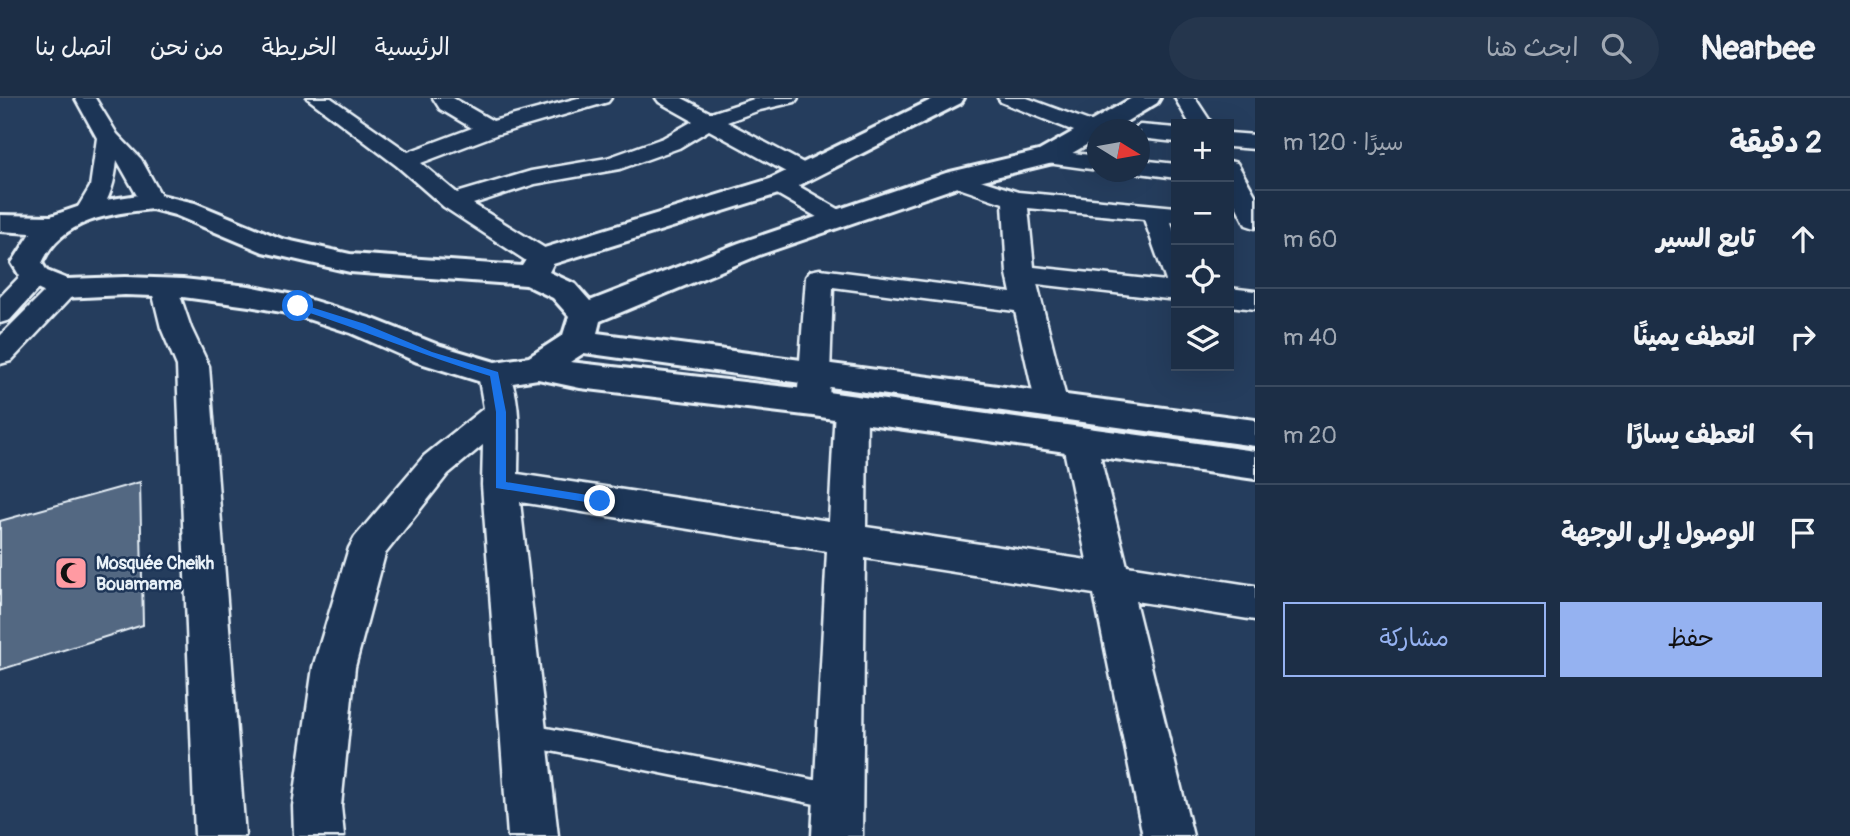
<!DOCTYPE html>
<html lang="ar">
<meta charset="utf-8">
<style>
body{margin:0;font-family:Pangolin,"Playpen Sans Arabic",sans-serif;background:#25364d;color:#f1f3f6;direction:rtl}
.controls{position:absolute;right:21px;top:21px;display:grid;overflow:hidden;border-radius:0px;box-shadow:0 7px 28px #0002}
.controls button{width:63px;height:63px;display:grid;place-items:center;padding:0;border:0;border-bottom:2px solid #3a4a5f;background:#1c2e46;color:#f1f3f6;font:35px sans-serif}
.compass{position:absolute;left:1087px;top:21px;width:63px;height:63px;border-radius:50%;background:#1c2e46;box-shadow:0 7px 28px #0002;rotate:101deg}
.stop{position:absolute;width:21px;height:21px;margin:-16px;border:5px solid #1a73e8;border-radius:50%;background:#fff}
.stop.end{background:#1a73e8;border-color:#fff;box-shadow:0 2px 7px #0008}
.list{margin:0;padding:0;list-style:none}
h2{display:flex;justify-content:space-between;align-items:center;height:91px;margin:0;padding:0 28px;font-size:30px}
h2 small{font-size:23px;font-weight:400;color:#a0a8b3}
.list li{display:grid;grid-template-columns:46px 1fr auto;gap:21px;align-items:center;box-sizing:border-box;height:98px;padding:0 28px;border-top:2px solid #3a4a5f}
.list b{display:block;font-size:26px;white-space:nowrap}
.list em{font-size:23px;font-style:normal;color:#a0a8b3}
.actions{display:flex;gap:14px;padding:21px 28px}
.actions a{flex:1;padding:16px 0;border:2px solid #95b2f1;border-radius:0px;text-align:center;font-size:24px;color:#95b2f1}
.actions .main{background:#95b2f1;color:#111}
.icon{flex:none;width:38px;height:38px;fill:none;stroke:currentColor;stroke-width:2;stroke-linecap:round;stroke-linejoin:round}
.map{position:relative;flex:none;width:1255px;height:738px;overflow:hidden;direction:ltr}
header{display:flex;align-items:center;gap:42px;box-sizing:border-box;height:98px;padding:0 35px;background:#1c2e46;border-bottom:2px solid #3a4a5f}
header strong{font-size:33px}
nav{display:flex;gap:38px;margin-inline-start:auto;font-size:24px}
.search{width:490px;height:63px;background:#25364d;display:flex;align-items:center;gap:18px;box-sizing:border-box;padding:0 24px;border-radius:38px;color:#a0a8b3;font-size:26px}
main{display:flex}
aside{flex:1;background:#1c2e46}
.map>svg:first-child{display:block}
.building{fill:#536782;stroke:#e8f1f8;stroke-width:2}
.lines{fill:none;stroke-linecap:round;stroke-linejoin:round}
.service-casing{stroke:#e8f1f8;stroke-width:5}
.minor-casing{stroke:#e8f1f8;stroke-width:5}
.tertiary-casing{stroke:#e8f1f8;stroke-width:6}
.service{fill:#1d3557;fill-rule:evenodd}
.minor{fill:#1d3557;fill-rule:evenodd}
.tertiary{fill:#1d3557;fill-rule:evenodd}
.route{fill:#1a73e8}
.labels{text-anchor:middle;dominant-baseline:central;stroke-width:5;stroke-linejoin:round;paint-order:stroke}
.poi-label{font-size:18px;font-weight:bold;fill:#e8f1f8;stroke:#1d3557;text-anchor:start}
</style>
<header>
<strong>Nearbee</strong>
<div class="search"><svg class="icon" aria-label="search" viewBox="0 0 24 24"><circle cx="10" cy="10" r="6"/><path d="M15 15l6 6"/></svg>ابحث هنا</div>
<nav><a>الرئيسية</a><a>الخريطة</a><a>من نحن</a><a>اتصل بنا</a></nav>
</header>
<main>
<aside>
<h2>2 دقيقة<small>سيرًا · 120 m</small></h2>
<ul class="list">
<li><svg class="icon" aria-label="ahead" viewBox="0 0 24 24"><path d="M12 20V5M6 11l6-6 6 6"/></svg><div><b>تابع السير</b></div><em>60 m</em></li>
<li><svg class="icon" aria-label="right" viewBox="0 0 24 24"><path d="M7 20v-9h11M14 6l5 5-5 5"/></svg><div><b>انعطف يمينًا</b></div><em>40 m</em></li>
<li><svg class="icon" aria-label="left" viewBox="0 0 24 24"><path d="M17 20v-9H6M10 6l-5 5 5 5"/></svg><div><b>انعطف يسارًا</b></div><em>20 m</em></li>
<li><svg class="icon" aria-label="arrive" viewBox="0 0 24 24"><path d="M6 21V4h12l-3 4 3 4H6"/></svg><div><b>الوصول إلى الوجهة</b></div></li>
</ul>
<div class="actions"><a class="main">حفظ</a><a>مشاركة</a></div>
</aside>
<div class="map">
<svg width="1255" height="738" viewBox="0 0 1255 738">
<rect width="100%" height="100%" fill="#253d5d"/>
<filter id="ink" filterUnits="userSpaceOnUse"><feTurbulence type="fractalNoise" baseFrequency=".0143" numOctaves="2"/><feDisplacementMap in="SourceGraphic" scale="14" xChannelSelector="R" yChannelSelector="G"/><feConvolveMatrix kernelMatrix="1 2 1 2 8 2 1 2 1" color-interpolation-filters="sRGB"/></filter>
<g filter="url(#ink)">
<!-- building -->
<path class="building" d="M 140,384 L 143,527 L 0,572 L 0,423 Z"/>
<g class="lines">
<defs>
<path id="service" d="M 526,626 L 835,686 L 843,690 L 847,698 L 843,706 L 835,710 L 526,648 L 518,645 L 515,637 L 518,629 Z"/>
<path id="minor" d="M 75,0 L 95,0 L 117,36 L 141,61 L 164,103 L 161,108 L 152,110 L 143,108 L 117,62 C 115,84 110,100 97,119 L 88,122 L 79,119 L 75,114 L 90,89 L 97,40 Z
M 307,0 L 331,0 L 408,54 L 472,30 L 440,11 L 433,0 L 453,0 L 493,23 L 578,0 L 611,0 L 608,4 L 498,36 L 421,65 L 457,95 L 531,73 L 607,60 L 663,40 L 693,23 L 659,4 L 656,0 L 682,0 L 711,15 L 757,0 L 798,0 L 795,4 L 760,12 L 727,24 L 811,69 L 815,74 L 811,79 L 795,79 L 709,32 L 679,50 L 620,71 L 535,86 L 473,106 L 551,154 L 554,160 L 551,166 L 541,168 L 531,166 L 444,109 L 397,68 Z
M 998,0 L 1027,0 L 1100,27 L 1103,32 L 1098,32 L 1098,37 L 1084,37 L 1001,4 Z
M 1175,0 L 1195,0 L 1212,26 L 1190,26 Z
M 1140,27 L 1176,30 L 1176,44 L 1140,40 L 1140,32 L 1131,32 Z
M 1229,35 L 1255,37 L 1255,51 L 1229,49 Z
M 1048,52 L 1098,58 L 1098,72 L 1040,64 L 1036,59 L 1040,54 Z
M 1140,62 L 1176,66 L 1176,80 L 1132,74 L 1140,74 Z
M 1229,63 L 1237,65 L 1255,97 L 1255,130 L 1246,127 L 1229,94 Z
M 955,74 L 1018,94 L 1176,109 L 1176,125 L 1171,124 L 1176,140 L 1176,202 L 1037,186 L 1068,308 L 1064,316 L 1052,319 L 1040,316 L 1036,308 L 1015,213 L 833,189 L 829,305 L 825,313 L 813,316 L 801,313 L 797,305 L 806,179 L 810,173 L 820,171 L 1011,195 L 1007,176 L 1003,105 L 947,86 L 943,81 L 947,76 ZM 1028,110 L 1144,121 L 1166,183 L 1034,169 Z
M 779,80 L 788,82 L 847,116 L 851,121 L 847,126 L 838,129 L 829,126 L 770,92 L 767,87 L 770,82 Z
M 35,171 L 45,173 L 49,179 L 10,222 L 0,225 L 0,199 L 25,173 Z
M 165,181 L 175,183 L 191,230 L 209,268 L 245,738 L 195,738 L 177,268 L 161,230 L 151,189 L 155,183 Z
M 63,182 L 73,185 L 77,191 L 73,197 L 11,263 L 0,266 L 0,238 L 53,185 Z
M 1229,190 L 1255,193 L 1255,211 L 1229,208 Z
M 494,265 L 505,268 C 523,298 518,342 518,376 L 829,423 L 835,310 L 839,302 L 851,298 L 863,302 L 867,310 L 866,429 L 1087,462 L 1062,342 L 1067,333 L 1079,330 L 1091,333 L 1096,342 L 1127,468 L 1255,488 L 1255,522 L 1135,503 L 1193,738 L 1143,738 L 1094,496 L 865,460 L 862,738 L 812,738 L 827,453 L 520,404 L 558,738 L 508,738 L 482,387 L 483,347 L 448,376 L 385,456 L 355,569 L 341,708 L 344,738 L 294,738 L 293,708 L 313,569 L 349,450 L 355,439 L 424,358 L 484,310 L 478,276 L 483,268 Z"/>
<path id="tertiary" d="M 935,0 L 964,0 L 961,5 L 788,93 L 553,166 L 549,174 L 575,186 L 590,203 L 739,145 L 946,75 L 1039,53 L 1132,0 L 1160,0 L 1157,5 L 1112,32 L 1098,32 L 1098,40 L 1057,64 L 963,87 L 759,157 L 600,223 L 597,235 L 1255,322 L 1255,348 L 584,255 L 570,264 L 813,292 L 1255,353 L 1255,381 L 813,318 L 580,290 L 538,281 L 494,288 L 417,264 L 351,235 L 292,216 L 249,208 L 183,199 L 125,197 L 63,200 L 52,198 L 24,185 L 12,165 L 31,135 L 0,133 L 0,117 L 51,118 L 92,104 L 152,95 L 195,105 L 282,141 L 350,156 L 522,168 L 531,154 L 770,81 ZM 152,111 L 175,117 L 263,154 L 350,174 L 526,187 L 553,200 L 569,218 L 563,237 L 529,259 L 495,264 L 441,248 L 373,221 L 298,198 L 249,188 L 183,181 L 125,179 L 67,181 L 47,173 L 42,165 C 62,121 108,116 152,111 Z"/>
</defs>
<!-- service casing -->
<use href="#service" class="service-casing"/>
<!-- minor casing -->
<use href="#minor" class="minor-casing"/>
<!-- tertiary casing -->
<use href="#tertiary" class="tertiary-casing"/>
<!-- service -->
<use href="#service" class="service"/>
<!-- minor -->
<use href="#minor" class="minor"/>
<!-- tertiary -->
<use href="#tertiary" class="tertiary"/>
</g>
</g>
<!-- route -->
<path class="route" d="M 298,205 L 365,226 L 432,254 L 498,274 L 506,314 L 506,384 L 600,399 L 606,403 L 605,407 L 496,390 L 496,314 L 490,278 C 424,258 361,231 295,210 L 293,208 Z"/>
<!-- icons -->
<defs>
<symbol id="mosque-square" viewBox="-11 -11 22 22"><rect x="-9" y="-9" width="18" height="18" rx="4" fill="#ff9aa2" stroke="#1d3557"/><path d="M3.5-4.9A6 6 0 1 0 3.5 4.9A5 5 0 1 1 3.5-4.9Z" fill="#111"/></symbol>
</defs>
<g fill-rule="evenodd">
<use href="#mosque-square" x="52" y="456" width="38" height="38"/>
</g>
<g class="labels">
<!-- poi labels -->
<g class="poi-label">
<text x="96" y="465">Mosquée Cheikh<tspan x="96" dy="21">Bouamama</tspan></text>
</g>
</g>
</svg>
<div class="controls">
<button>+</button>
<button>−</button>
<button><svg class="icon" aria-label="locate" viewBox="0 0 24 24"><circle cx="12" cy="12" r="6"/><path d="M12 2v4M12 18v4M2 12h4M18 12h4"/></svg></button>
<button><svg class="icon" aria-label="layers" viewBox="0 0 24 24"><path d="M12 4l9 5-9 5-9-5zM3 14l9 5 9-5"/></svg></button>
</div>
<svg class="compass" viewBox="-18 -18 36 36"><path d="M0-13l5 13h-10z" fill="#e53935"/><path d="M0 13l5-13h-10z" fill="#a0a8b3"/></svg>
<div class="stop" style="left:298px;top:208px"></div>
<div class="stop end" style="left:600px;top:403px"></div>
</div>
</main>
